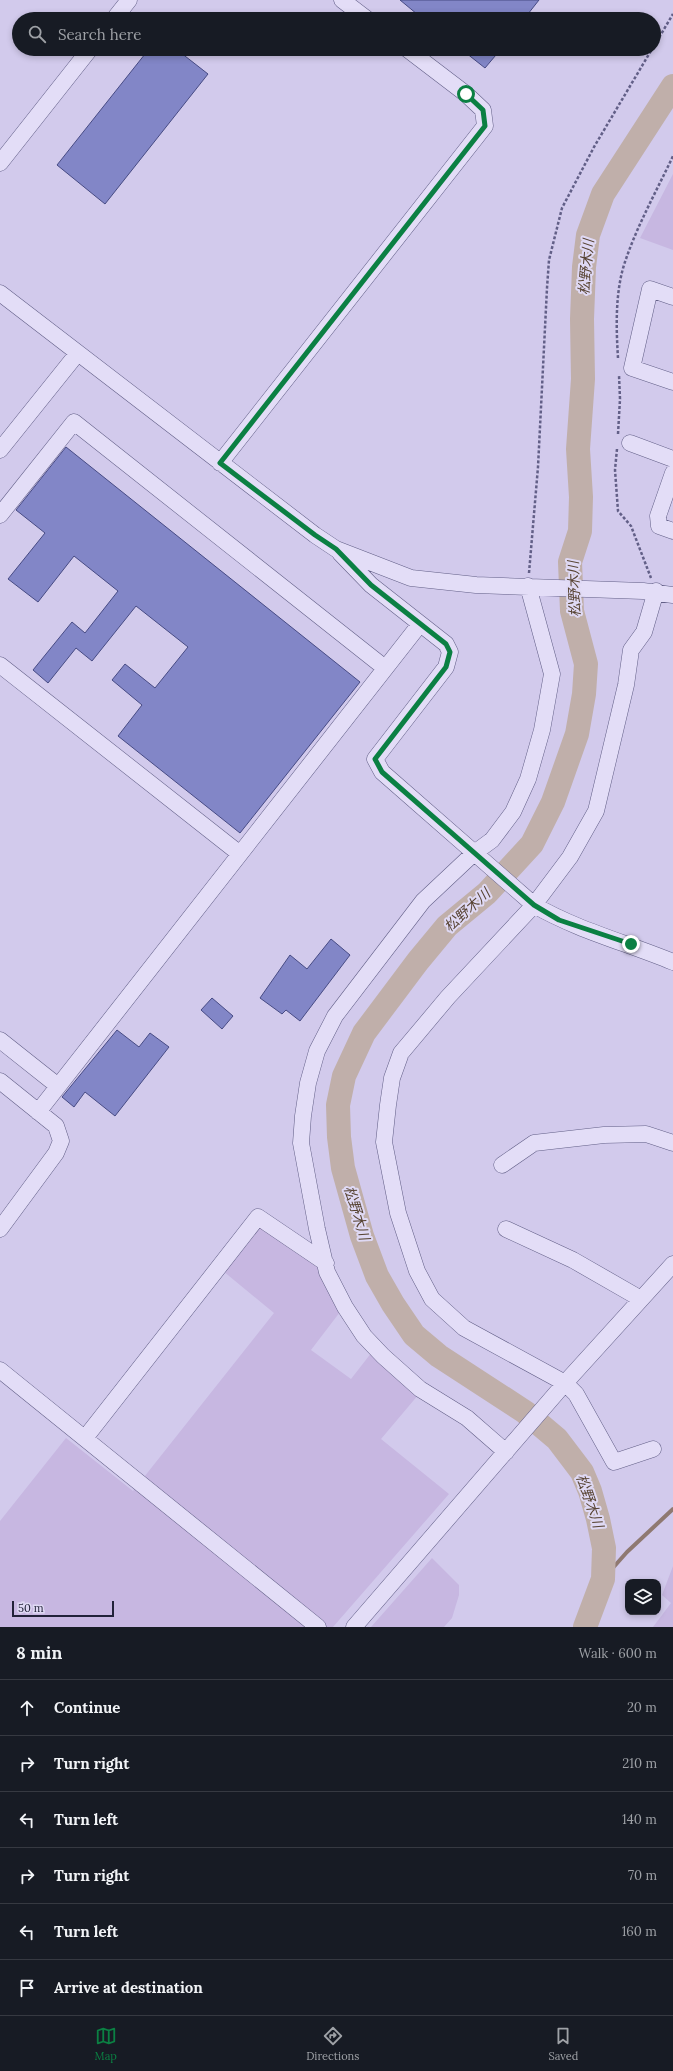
<!DOCTYPE html>
<meta charset="utf-8">
<style>
body{margin:0;font-family:Lora,"Noto Sans JP",serif;background:#242831;color:#f1f3f6}
.controls{position:absolute;right:12px;bottom:12px;display:grid;overflow:hidden;border-radius:8px;box-shadow:0 2px 6px #0003}
.controls button{width:36px;height:36px;display:grid;place-items:center;padding:0;border:0;border-bottom:1px solid #363941;background:#171b24;color:#f1f3f6;font:20px sans-serif}
.scale{position:absolute;left:12px;bottom:10px;width:102px;box-sizing:border-box;padding-left:4px;border:2px solid #222239;border-top:0;font-size:11px;line-height:14px;white-space:nowrap;color:#222239;-webkit-text-stroke:3px #dfd9f4;paint-order:stroke}
.stop{position:absolute;width:12px;height:12px;margin:-9px;border:3px solid #0b8043;border-radius:50%;background:#fff}
.stop.end{background:#0b8043;border-color:#fff;box-shadow:0 1px 4px #0008}
.list{margin:0;padding:0;list-style:none}
h2{display:flex;justify-content:space-between;align-items:center;height:52px;margin:0;padding:0 16px;font-size:17px}
h2 small{font-size:13px;font-weight:400;color:#9ea1a6}
.list li{display:grid;grid-template-columns:26px 1fr auto;gap:12px;align-items:center;box-sizing:border-box;height:56px;padding:0 16px;border-top:1px solid #363941}
.list b{display:block;font-size:15px;white-space:nowrap}
.list em{font-size:13px;font-style:normal;color:#9ea1a6}
.icon{flex:none;width:22px;height:22px;fill:none;stroke:currentColor;stroke-width:2;stroke-linecap:round;stroke-linejoin:round}
.map{position:relative;flex:none;width:673px;height:1627px;overflow:hidden}
.search{position:absolute;background:#171b24;box-shadow:0 2px 6px #0003;left:12px;right:12px;top:12px;height:44px;display:flex;align-items:center;gap:10px;box-sizing:border-box;padding:0 14px;border-radius:22px;color:#9ea1a6;font-size:15px}
.sheet{height:388px;background:#171b24}
nav{display:flex;justify-content:space-around;align-items:center;box-sizing:border-box;height:56px;border-top:1px solid #363941;background:#171b24;font-size:11px;color:#9ea1a6}
nav a{display:grid;justify-items:center;gap:2px}
nav .on{color:#0b8043}
.map>svg:first-child{display:block}
.farmland{fill:#c7b7e1}
.lines{fill:none;stroke-linecap:round;stroke-linejoin:round}
.stream{stroke:#8f7971;stroke-width:4}
.river{stroke:#c0afaa;stroke-width:24}
.building{fill:#8286c7;stroke:#474b84}
.minor-casing{stroke:#625f87;stroke-width:17}
.path{stroke:#625f87;stroke-width:2.5;stroke-dasharray:3 2;stroke-linecap:butt}
.minor{stroke:#e3ddf7;stroke-width:16}
.route{stroke:#0b8043;stroke-width:5}
.labels{text-anchor:middle;dominant-baseline:central;stroke-width:4;stroke-linejoin:round;paint-order:stroke}
.water-label{font-size:14px;font-style:italic;fill:#574332;stroke:#dfd9f4}
</style>
<div class="map">
<svg width="673" height="1627" viewBox="0 0 673 1627">
<rect width="100%" height="100%" fill="#d2caec"/>
<!-- farmland -->
<path class="farmland" d="M 673,174 L 673,250 L 640,238 Z
M 265,1225 L 320,1268 L 340,1312 L 311,1350 L 351,1379 L 372,1352 L 419,1394 L 381,1439 L 449,1494 L 333,1627 L 0,1627 L 0,1521 L 66,1438 L 133,1491 L 274,1313 L 223,1271 L 257,1227 Z
M 432,1558 L 459,1585 L 459,1595 L 452,1618 L 444,1627 L 371,1627 Z
M 673,1566 L 673,1627 L 653,1627 L 671,1603 L 662,1595 Z"/>
<g class="lines">
<!-- stream -->
<path class="stream" d="M 603,1579 L 627,1552 L 673,1509"/>
<!-- river -->
<path class="river" d="M 585,1627 L 603,1579 L 604,1548 L 598,1519 L 590,1491 L 582,1472 L 557,1439 L 525,1412 L 439,1356 L 414,1335 L 393,1304 L 377,1276 L 362,1236 L 343,1168 L 339,1137 L 338,1105 L 344,1076 L 364,1033 L 418,961 L 447,926 L 487,893 L 532,844 L 553,802 L 577,734 L 584,694 L 586,664 L 572,611 L 570,562 L 580,531 L 581,497 L 578,449 L 583,379 L 582,319 L 584,267 L 588,235 L 603,194 L 673,86"/>
</g>
<!-- building -->
<path class="building" d="M 400,0 L 539,0 L 524,19 L 423,19 Z
M 149,49 L 176,49 L 208,74 L 105,204 L 57,165 Z
M 461,49 L 501,49 L 485,68 Z
M 66,447 L 360,682 L 240,833 L 118,736 L 142,705 L 112,680 L 125,664 L 155,688 L 188,647 L 136,606 L 92,661 L 76,648 L 48,683 L 33,670 L 72,622 L 85,633 L 118,591 L 74,556 L 38,602 L 8,579 L 45,533 L 16,510 Z
M 331,939 L 350,955 L 300,1021 L 286,1010 L 282,1014 L 260,998 L 290,955 L 307,969 Z
M 212,998 L 233,1016 L 222,1029 L 201,1010 Z
M 117,1030 L 139,1047 L 150,1033 L 169,1047 L 115,1116 L 85,1092 L 74,1107 L 62,1097 Z"/>
<g class="lines">
<defs>
<path id="minor" d="M 342,0 L 367,19
M 114,19 L 129,0
M 0,163 L 90,49
M 0,293 L 315,535 L 336,549 L 411,578 L 476,585 L 643,591 L 673,595
M 673,297 L 650,289 L 632,368 L 673,382
M 630,443 L 673,459
M 0,450 L 77,354
M 220,463 L 485,126 L 483,110 L 466,94 L 407,49
M 673,473 L 658,516 L 659,526 L 673,531
M 0,515 L 74,422 L 385,668
M 340,553 L 371,585 L 446,644 L 450,652 L 446,667 L 375,759 L 382,772 L 534,905 C 577,930 627,943 673,962
M 0,665 L 240,854
M 0,1040 L 58,1086
M 0,1081 L 56,1126 L 61,1141 L 56,1153 L 0,1229
M 38,1112 L 420,624
M 502,1165 L 534,1143 L 604,1135 L 646,1134 L 673,1143
M 506,1229 L 573,1260 L 641,1299
M 0,1370 L 318,1627
M 85,1438 L 258,1217 L 326,1263
M 653,1449 L 614,1462 L 576,1394 L 565,1383 L 464,1328 L 432,1299 L 417,1271 L 398,1213 L 384,1142 L 388,1105 L 392,1078 L 401,1053 L 448,997 L 534,905 L 570,857 L 596,811 L 626,685 L 631,650 L 644,632 L 656,591
M 506,1452 L 467,1418 L 420,1389 L 383,1356 L 364,1336 L 345,1307 L 327,1272 L 317,1229 L 301,1143 L 303,1116 L 308,1083 L 317,1051 L 335,1016 L 423,901 L 473,854 L 492,840 L 513,812 L 528,779 L 542,730 L 552,674 L 528,586
M 354,1627 L 565,1383 L 673,1264"/>
</defs>
<!-- minor casing -->
<use href="#minor" class="minor-casing"/>
<!-- path -->
<path class="path" d="M 654,46 L 673,14
M 618,358 C 616,326 615,289 626,259 C 638,224 657,190 673,156
M 618,434 L 620,399 L 619,375
M 617,449 L 615,470 L 618,511 L 631,526 L 651,578
M 529,573 L 538,467 L 547,288 L 549,260 L 562,208 L 594,147 L 652,49"/>
<!-- minor -->
<use href="#minor" class="minor"/>
</g>
<g class="lines">
<!-- route -->
<path class="route" d="M 466,94 L 483,110 L 485,126 L 220,463 L 315,535 L 336,549 L 371,585 L 446,644 L 450,652 L 446,667 L 375,759 L 382,772 L 534,905 L 559,920 L 631,944"/>
</g>
<g class="labels">
<!-- water labels -->
<g class="water-label">
<text transform="translate(586 267) rotate(-85)">松野木川</text>
<text transform="translate(574 589) rotate(-92)">松野木川</text>
<text transform="translate(467 910) rotate(-42)">松野木川</text>
<text transform="translate(357 1213) rotate(73)">松野木川</text>
<text transform="translate(590 1501) rotate(71)">松野木川</text>
</g>
</g>
</svg>
<div class="controls">
<button><svg class="icon" aria-label="layers" viewBox="0 0 24 24"><path d="M12 4l9 5-9 5-9-5zM3 14l9 5 9-5"/></svg></button>
</div>
<div class="scale">50 m</div>
<div class="stop" style="left:466px;top:94px"></div>
<div class="stop end" style="left:631px;top:944px"></div>
<div class="search"><svg class="icon" aria-label="search" viewBox="0 0 24 24"><circle cx="10" cy="10" r="6"/><path d="M15 15l6 6"/></svg>Search here</div>
</div>
<section class="sheet">
<h2>8 min<small>Walk · 600 m</small></h2>
<ul class="list">
<li><svg class="icon" aria-label="ahead" viewBox="0 0 24 24"><path d="M12 20V5M6 11l6-6 6 6"/></svg><div><b>Continue</b></div><em>20 m</em></li>
<li><svg class="icon" aria-label="right" viewBox="0 0 24 24"><path d="M7 20v-9h11M14 6l5 5-5 5"/></svg><div><b>Turn right</b></div><em>210 m</em></li>
<li><svg class="icon" aria-label="left" viewBox="0 0 24 24"><path d="M17 20v-9H6M10 6l-5 5 5 5"/></svg><div><b>Turn left</b></div><em>140 m</em></li>
<li><svg class="icon" aria-label="right" viewBox="0 0 24 24"><path d="M7 20v-9h11M14 6l5 5-5 5"/></svg><div><b>Turn right</b></div><em>70 m</em></li>
<li><svg class="icon" aria-label="left" viewBox="0 0 24 24"><path d="M17 20v-9H6M10 6l-5 5 5 5"/></svg><div><b>Turn left</b></div><em>160 m</em></li>
<li><svg class="icon" aria-label="arrive" viewBox="0 0 24 24"><path d="M6 21V4h12l-3 4 3 4H6"/></svg><div><b>Arrive at destination</b></div></li>
</ul>
</section>
<nav>
<a class="on"><svg class="icon" aria-label="map" viewBox="0 0 24 24"><path d="M3 6l6-2 6 2 6-2v14l-6 2-6-2-6 2zM9 4v14M15 6v14"/></svg>Map</a>
<a><svg class="icon" aria-label="directions" viewBox="0 0 24 24"><path d="M12 3l9 9-9 9-9-9zM9 14v-3h6M13 9l2 2-2 2"/></svg>Directions</a>
<a><svg class="icon" aria-label="saved" viewBox="0 0 24 24"><path d="M7 4h10v16l-5-4-5 4z"/></svg>Saved</a>
</nav>
